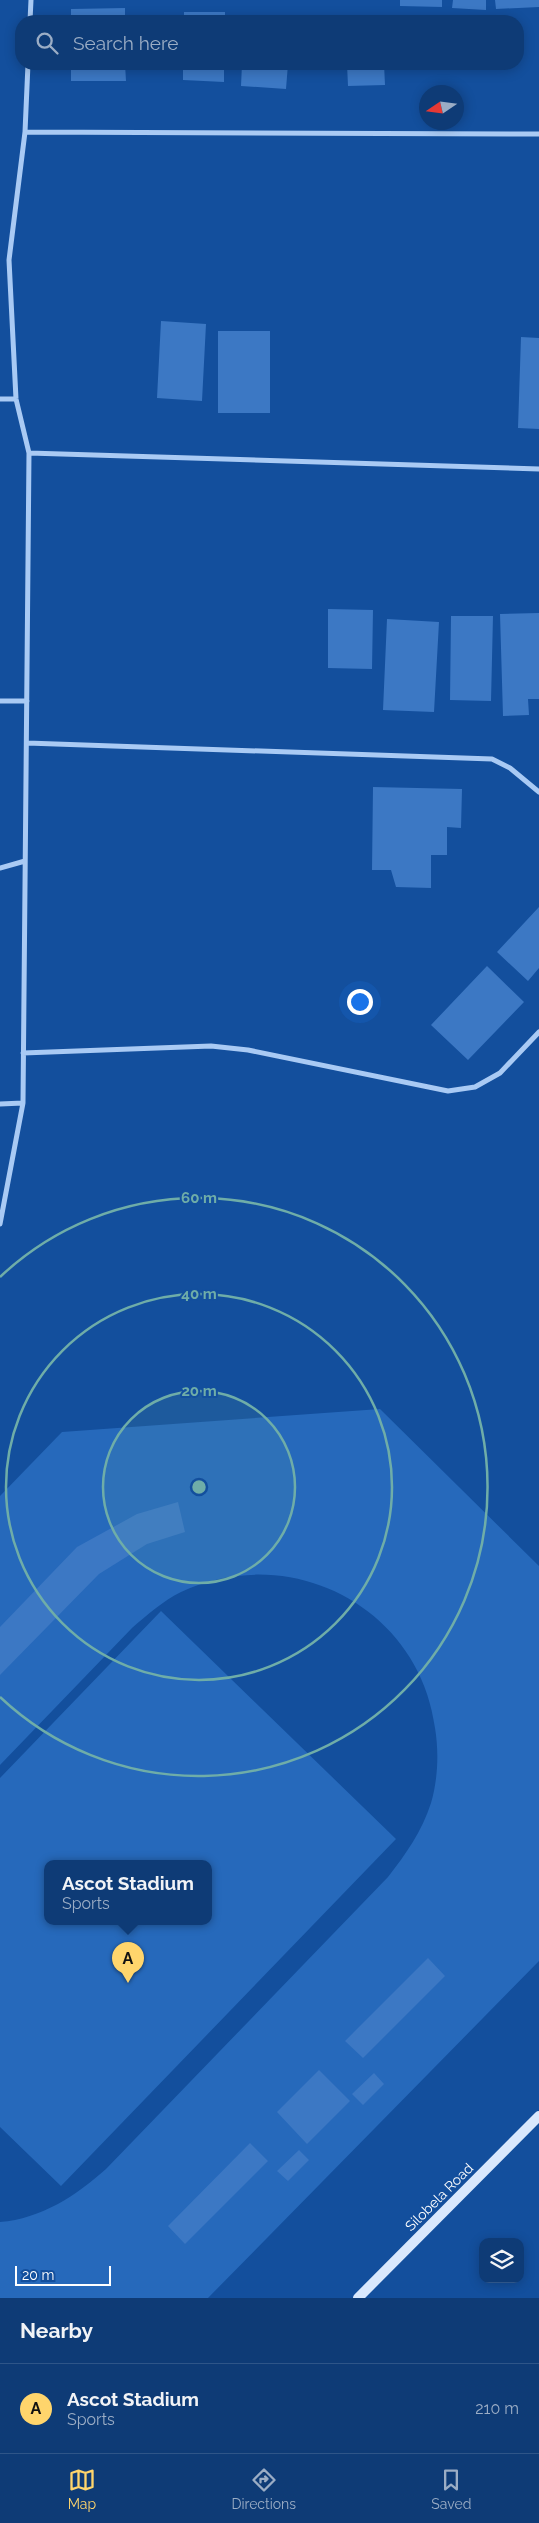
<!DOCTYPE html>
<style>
body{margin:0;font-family:Raleway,sans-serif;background:#1c467e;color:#f1f3f6}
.controls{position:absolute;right:15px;bottom:15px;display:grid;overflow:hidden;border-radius:10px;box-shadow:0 2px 12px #0003}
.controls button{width:45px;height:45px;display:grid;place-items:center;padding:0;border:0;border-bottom:1px solid #2e5588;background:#0e3b76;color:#f1f3f6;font:25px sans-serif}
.compass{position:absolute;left:419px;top:85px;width:45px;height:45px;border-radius:50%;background:#0e3b76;box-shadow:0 2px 12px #0003;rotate:257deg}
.scale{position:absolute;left:15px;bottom:12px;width:96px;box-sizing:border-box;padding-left:5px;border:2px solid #fff;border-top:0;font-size:14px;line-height:18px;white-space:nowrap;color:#fff;-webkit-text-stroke:4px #134f9d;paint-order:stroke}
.you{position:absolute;left:359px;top:1001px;width:18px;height:18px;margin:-12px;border:4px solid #fff;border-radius:50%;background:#1a73e8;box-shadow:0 0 0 8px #1a73e833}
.badge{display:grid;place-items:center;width:32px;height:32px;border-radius:50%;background:#ffd56c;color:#111;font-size:16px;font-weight:700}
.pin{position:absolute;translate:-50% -41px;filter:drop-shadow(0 1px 2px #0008)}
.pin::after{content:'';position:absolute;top:26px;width:18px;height:15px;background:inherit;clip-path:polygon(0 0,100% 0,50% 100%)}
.popup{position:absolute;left:44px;top:1860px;width:168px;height:65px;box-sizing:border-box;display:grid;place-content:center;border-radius:10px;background:#0e3b76;filter:drop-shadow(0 1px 4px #0005);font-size:16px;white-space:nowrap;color:#9badc5}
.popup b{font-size:19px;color:#f1f3f6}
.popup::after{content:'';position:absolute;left:50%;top:100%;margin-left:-10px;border:10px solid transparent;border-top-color:#0e3b76}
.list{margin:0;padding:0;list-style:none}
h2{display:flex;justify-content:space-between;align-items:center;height:65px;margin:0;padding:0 20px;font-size:21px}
h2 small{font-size:16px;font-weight:400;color:#9badc5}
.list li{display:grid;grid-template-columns:32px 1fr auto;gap:15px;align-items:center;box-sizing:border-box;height:90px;padding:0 20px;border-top:1px solid #2e5588}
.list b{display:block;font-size:19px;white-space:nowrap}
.list p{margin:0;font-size:16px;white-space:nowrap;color:#9badc5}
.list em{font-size:16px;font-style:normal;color:#9badc5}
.icon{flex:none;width:28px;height:28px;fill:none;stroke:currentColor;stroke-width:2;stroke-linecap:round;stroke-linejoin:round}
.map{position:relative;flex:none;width:539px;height:2298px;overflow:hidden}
.search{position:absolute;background:#0e3b76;box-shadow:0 2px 12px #0003;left:15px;right:15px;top:15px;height:55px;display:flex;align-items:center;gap:12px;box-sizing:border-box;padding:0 18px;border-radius:20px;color:#9badc5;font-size:19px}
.sheet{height:155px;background:#0e3b76}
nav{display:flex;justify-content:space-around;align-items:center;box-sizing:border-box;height:70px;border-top:1px solid #2e5588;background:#0e3b76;font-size:14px;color:#9badc5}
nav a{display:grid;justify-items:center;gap:2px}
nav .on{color:#ffd56c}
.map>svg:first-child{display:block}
.green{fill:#2669bb;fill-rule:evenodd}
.building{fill:#3c78c4}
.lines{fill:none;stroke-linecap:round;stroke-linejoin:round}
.street{stroke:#a9caf4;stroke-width:5}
.secondary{stroke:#d9e8fd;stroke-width:10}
.ring{fill:none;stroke:#6fada8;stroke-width:2.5}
.labels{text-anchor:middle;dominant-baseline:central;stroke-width:4;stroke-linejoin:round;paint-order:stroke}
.street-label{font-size:14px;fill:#fff;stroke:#134f9d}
.centre{fill:#6fada8;stroke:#134f9d;stroke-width:2.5}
.ring-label{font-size:15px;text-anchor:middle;font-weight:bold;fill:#6fada8;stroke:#134f9d;stroke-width:4;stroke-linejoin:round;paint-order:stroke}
</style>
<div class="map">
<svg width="539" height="2298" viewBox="0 0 539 2298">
<rect width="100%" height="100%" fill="#134f9d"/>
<!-- green -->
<path class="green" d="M 380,1409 L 539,1566 L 539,1961 L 208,2298 L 0,2298 L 0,2222 C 41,2219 77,2195 106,2169 L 388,1877 C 406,1854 422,1831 431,1803 C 438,1779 439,1752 435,1728 C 419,1607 290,1541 181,1592 C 163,1601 147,1615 132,1628 L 0,1765 L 0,1496 L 62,1432 Z
M 161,1611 L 396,1839 L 61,2186 L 0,2127 L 0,1778 ZM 48,1864 L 208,1864 L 208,1922 L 48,1922 Z"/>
<!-- building -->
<path class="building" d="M 400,0 L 442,0 L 442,7 L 400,6 Z
M 453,0 L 486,0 L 486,10 L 452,8 Z
M 495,0 L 539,0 L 539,7 L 496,9 Z
M 125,8 L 125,21 L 71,21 L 71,9 Z
M 184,12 L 225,12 L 225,21 L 184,21 Z
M 71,64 L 125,64 L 126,81 L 71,81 Z
M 183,64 L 224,64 L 224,82 L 183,80 Z
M 242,64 L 288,64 L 286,89 L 241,86 Z
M 347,64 L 384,64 L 385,85 L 348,86 Z
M 161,321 L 206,324 L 202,401 L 157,398 Z
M 218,331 L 270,331 L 270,413 L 218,413 Z
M 521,337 L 539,338 L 539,429 L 518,428 Z
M 328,609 L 373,610 L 372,669 L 328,668 Z
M 539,613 L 539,699 L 528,699 L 529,715 L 503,716 L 500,614 Z
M 451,616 L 493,616 L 491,701 L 450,700 Z
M 387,619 L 439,622 L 434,712 L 383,710 Z
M 373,787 L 462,789 L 461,828 L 447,827 L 447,855 L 431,855 L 431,888 L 396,887 L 391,870 L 372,870 Z
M 539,907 L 539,968 L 528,981 L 497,952 Z
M 487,966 L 524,1002 L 468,1060 L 431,1025 Z
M 178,1502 L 185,1532 L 147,1544 L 99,1574 L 0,1675 L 0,1627 L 77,1547 L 137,1514 Z
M 428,1958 L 445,1976 L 363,2058 L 345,2041 Z
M 319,2070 L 350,2101 L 307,2144 L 277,2112 Z
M 374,2073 L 384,2084 L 363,2105 L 352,2094 Z
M 250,2143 L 268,2161 L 185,2244 L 168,2226 Z
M 299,2150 L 309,2160 L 288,2181 L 277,2171 Z"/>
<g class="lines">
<!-- street -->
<path class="street" d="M 30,21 L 31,0
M 28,64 L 25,132 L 539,134
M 0,399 L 16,399
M 29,453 L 539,469
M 0,701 L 27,701
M 27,743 L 492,759 L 510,768 L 539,792
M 0,868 L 25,861
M 23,1053 L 211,1046 L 248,1050 L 448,1091 L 475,1087 L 500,1073 L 539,1032
M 0,1104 L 23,1103
M 0,1224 L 23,1103 L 29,453 L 16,399 L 9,260 L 25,132"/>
<!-- secondary -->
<path class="secondary" d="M 358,2298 L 539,2116"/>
</g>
<!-- distance rings -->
<circle cx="199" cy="1487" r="96" fill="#6fada8" fill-opacity=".12"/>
<g class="ring">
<circle cx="199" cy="1487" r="96"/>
<circle cx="199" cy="1487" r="193"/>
<path d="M0 1277A289 289 0 1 1 0 1697"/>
</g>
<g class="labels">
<!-- street labels -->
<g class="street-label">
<text transform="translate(439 2197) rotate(-45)">Silobela Road</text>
</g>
</g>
<circle cx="199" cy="1487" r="8" class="centre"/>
<g class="ring-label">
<text x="199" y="1203">60 m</text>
<text x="199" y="1299">40 m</text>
<text x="199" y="1396">20 m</text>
</g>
</svg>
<div class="controls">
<button><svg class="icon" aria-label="layers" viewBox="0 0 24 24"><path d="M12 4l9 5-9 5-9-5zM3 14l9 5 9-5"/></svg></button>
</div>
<svg class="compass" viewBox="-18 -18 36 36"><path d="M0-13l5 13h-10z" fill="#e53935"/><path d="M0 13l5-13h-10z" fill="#9badc5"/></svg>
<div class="scale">20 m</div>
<div class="you"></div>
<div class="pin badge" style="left:128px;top:1983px">A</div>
<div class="popup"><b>Ascot Stadium</b>Sports</div>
<div class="search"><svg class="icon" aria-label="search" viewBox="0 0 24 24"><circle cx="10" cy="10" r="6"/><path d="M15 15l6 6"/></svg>Search here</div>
</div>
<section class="sheet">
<h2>Nearby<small></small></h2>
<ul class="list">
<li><span class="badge">A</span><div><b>Ascot Stadium</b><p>Sports</p></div><em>210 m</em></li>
</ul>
</section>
<nav>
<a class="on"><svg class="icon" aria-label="map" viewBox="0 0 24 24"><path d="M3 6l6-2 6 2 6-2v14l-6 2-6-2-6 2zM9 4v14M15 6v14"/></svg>Map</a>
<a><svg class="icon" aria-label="directions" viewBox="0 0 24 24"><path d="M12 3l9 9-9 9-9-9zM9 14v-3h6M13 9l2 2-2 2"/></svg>Directions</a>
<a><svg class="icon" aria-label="saved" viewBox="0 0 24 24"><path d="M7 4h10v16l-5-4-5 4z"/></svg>Saved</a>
</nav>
